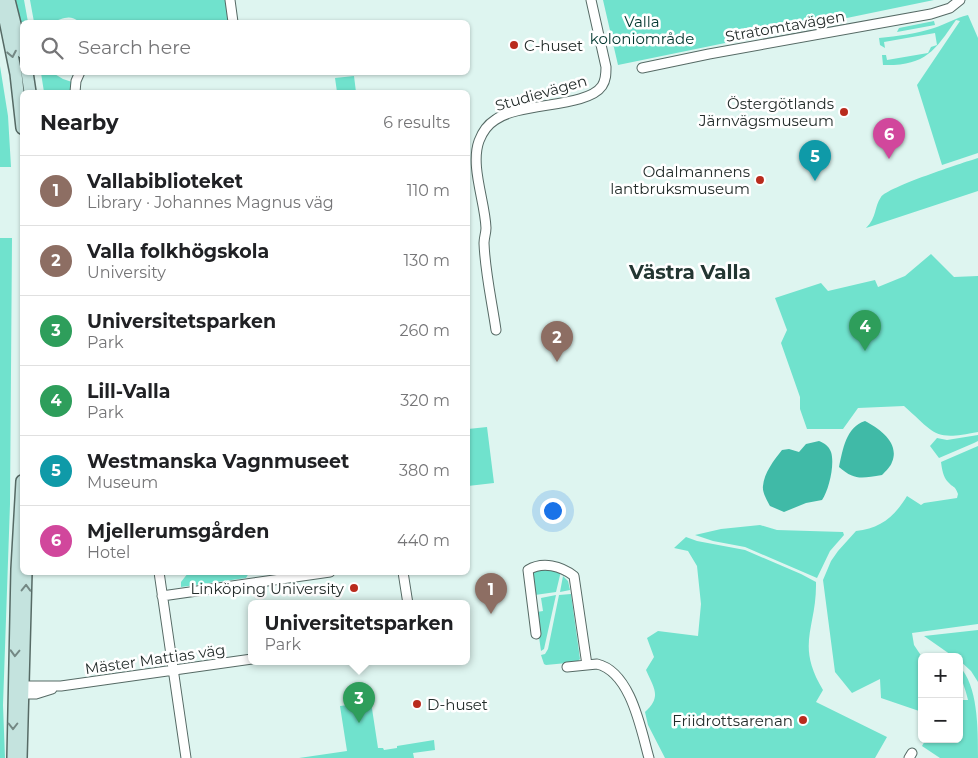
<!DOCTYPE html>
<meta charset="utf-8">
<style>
body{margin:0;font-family:Montserrat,sans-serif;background:#f2f2f2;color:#202124}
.controls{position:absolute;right:15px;bottom:15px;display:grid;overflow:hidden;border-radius:8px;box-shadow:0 1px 4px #0004}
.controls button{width:45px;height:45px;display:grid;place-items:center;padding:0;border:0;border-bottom:1px solid #e0e0e0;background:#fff;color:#202124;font:25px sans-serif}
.you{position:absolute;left:552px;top:510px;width:18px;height:18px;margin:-12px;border:4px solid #fff;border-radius:50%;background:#1a73e8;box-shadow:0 0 0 8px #1a73e833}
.badge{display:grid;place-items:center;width:32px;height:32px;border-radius:50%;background:#0b8043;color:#fff;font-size:16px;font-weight:700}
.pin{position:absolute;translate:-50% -41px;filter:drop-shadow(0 1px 2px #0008)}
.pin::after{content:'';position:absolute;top:26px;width:18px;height:15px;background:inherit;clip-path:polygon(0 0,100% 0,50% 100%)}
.popup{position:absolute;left:248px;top:600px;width:222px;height:65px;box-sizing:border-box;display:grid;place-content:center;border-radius:8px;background:#fff;filter:drop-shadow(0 1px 4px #0005);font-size:16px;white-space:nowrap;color:#757577}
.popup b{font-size:19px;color:#202124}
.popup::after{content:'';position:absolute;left:50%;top:100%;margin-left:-10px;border:10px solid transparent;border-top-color:#fff}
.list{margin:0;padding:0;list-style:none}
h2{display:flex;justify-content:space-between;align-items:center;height:65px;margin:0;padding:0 20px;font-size:21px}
h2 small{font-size:16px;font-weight:400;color:#757577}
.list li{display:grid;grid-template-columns:32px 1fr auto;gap:15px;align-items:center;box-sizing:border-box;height:70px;padding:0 20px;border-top:1px solid #e0e0e0}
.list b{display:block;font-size:19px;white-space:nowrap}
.list p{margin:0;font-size:16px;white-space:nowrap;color:#757577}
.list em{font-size:16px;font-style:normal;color:#757577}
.icon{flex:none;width:28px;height:28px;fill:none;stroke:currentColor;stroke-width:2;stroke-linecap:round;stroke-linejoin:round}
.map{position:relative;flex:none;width:978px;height:758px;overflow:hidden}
.search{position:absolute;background:#fff;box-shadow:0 1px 4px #0004;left:20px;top:20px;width:450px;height:55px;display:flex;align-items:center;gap:12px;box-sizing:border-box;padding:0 18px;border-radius:8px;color:#757577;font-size:19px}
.panel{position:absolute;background:#fff;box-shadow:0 1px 4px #0004;left:20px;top:90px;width:450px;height:485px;border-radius:8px}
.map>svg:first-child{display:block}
.green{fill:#70e2cd}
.water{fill:#40baa7}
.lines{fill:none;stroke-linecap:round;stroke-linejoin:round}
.minor-casing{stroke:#566a65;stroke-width:11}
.secondary-casing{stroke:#566a65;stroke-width:14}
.minor{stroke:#fff;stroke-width:9}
.secondary{stroke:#c4e3de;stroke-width:11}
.oneway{stroke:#748884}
.poi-dot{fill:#b92b1d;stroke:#fff;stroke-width:2}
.labels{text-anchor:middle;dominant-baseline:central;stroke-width:5;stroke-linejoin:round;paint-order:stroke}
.park-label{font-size:15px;fill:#00372f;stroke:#fff}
.street-label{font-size:15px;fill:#242d2b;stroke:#fff}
.poi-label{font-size:15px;fill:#242d2b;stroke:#fff;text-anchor:end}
.district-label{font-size:20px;font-weight:bold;fill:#233632;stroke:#fff}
</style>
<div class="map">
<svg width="978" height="758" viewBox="0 0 978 758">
<rect width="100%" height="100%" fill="#def5f0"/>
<!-- green -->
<path class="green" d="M 14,0 L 24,0 L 28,22 L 22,22 L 22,33 Z
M 30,0 L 226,0 L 229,22 L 79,22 C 69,13 62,20 51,22 C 46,24 39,22 34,22 Z
M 603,0 L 934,0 L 618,65 Z
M 968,15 L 978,38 L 978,153 L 942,165 L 917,85 L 960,21 L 956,20 C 934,52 925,66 883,65 L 882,55 L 886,55 L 887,60 L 928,53 L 931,47 L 937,45 L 935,33 L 884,42 L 885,48 L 880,45 L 879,38 C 898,36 916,34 934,28 C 946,24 955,18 968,15 Z
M 934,21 L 935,25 L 897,32 L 899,28 Z
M 0,66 L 8,116 L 11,167 L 0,167 Z
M 41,73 L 53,73 L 63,79 L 72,82 L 71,92 L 44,92 Z
M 354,76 L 356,92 L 337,92 L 335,78 Z
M 978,158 L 978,191 L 866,228 C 877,217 874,207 881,197 C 888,187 962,163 978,158 Z
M 0,238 L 12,238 L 10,504 L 3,705 L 5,758 L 0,758 Z
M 931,254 L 954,277 L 978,276 L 978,432 C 933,441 936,434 904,406 L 858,408 L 843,429 L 807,429 L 800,409 L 800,397 L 781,343 L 787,330 L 775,298 L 821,283 L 828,291 L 875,280 L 878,287 L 905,276 Z
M 487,427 L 494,483 L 468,486 L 468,429 Z
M 978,435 L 978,441 L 974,443 L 939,458 L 930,446 L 937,438 L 947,440 Z
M 978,446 L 978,624 L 912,633 L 914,645 L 922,657 L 922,712 L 881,698 L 880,679 L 852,693 L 835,672 L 823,580 L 831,561 L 838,551 L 856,531 C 880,529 895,516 907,496 L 921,505 L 924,503 L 957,498 L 958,494 C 955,485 953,488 948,482 C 943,477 942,469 941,462 Z
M 760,525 L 777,530 L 843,532 L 844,535 L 830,551 L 817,578 L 745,547 L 713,541 L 695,535 L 721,529 Z
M 686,537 L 697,541 L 745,550 L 801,574 L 816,582 C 817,628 795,644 823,690 L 816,702 L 887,737 L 875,758 L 665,758 L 648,725 L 645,712 C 662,697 654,688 646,670 L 654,657 L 647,638 L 658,631 L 698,636 L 701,604 L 697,566 L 688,551 L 674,548 Z
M 541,568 L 561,571 L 556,592 L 535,595 L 532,574 L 534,571 Z
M 188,573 L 188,572 L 249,573 L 246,578 L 181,587 L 181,582 Z
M 563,576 L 568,581 L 570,590 L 560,592 Z
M 571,594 L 580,659 L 577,662 L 546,665 L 544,664 L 541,655 L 545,654 L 548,649 L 559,595 Z
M 556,595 L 544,649 L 541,651 L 538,630 L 540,629 L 537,612 L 543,611 L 541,598 Z
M 978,630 L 978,682 L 971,671 L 959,660 L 959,657 L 954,657 L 924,636 Z
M 959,666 C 978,685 978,728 978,758 L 940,758 L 922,746 L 926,739 L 959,739 L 959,700 L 968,700 C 966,690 959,674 959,666 Z
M 371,702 L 378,748 L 383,748 L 384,750 L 397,748 L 397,746 L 434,740 L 435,750 L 413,753 L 414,758 L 299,758 L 347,751 L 340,706 Z"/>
<!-- water -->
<path class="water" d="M 865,421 C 880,429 900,443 892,462 C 891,466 886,471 882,475 C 862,478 855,481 839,467 C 843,449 846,427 865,421 Z
M 819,441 C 824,443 829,446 831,452 C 835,464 829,490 822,500 L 806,503 L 784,512 L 770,506 C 767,500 762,492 763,486 C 764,473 774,460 782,450 L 789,449 L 799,452 L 806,444 Z"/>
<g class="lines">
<defs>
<path id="minor" d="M 230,0 L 233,22
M 642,68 L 709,54 L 931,14 L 950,8 L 960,0
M 75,92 L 76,81 L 80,72
M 496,330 C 492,302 485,272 484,243 C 484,238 486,233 486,228 C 485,201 470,166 479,141 C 482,133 487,125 495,120 C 519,102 587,108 602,86 C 606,80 606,74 606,67 L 591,0
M 159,572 L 186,758
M 403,572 L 408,604
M 162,596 L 330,572
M 536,634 L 528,570 C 543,561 561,566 574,576 L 587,665
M 567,667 L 597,664 C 631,672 641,730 649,758
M 19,686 L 61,686 L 252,659
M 18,694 L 36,694 L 52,689
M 909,758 L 912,753"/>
<path id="secondary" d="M 1,0 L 16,74 L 22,128
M 9,0 L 22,52
M 27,72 L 30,92
M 13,758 L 17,569 L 22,481
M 21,758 L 26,572"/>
</defs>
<!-- minor casing -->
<use href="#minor" class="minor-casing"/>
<!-- secondary casing -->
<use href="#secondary" class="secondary-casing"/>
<!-- minor -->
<use href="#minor" class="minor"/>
<!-- secondary -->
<use href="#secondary" class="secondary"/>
</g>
<!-- one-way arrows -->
<defs><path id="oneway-chevron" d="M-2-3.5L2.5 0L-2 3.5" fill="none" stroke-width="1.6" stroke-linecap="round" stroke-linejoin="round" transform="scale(1.25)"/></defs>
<g class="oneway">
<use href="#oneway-chevron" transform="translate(12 54) rotate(79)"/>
<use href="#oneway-chevron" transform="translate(26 588) rotate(-89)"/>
<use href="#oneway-chevron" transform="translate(15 653) rotate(92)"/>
<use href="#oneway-chevron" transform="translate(13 726) rotate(90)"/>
</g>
<!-- markers -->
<g class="poi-dot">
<circle cx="514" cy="45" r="5"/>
<circle cx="844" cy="112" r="5"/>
<circle cx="760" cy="180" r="5"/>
<circle cx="354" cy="588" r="5"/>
<circle cx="417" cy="704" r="5"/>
<circle cx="803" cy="720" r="5"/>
</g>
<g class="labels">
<!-- park labels -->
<g class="park-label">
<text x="642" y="21">Valla<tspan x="642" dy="17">koloniområde</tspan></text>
</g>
<!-- street labels -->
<g class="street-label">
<text transform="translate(785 26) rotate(-10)">Stratomtavägen</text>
<text transform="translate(541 93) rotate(-16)">Studievägen</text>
<text transform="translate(155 659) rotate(-8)">Mäster Mattias väg</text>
</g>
<!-- poi labels -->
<g class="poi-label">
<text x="524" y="45" text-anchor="start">C-huset</text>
<text x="834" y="103">Östergötlands<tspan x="834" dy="17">Järnvägsmuseum</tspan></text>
<text x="750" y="171">Odalmannens<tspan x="750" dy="17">lantbruksmuseum</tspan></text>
<text x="344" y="588">Linköping University</text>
<text x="427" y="704" text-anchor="start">D-huset</text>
<text x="793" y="720">Friidrottsarenan</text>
</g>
<!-- district labels -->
<g class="district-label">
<text x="690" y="272">Västra Valla</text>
</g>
</g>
</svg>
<div class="controls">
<button>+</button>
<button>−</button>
</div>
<div class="you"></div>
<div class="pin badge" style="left:491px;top:614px;background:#8d6e63">1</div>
<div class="pin badge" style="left:557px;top:362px;background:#8d6e63">2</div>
<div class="pin badge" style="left:359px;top:723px;background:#2e9e5b">3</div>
<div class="popup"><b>Universitetsparken</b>Park</div>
<div class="pin badge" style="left:865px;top:351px;background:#2e9e5b">4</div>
<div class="pin badge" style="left:815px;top:181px;background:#0f9aa8">5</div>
<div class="pin badge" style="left:889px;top:159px;background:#d1479c">6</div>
<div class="search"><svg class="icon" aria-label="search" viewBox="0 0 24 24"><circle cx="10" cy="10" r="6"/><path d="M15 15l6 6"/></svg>Search here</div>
<section class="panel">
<h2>Nearby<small>6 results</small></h2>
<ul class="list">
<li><span class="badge" style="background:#8d6e63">1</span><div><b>Vallabiblioteket</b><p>Library · Johannes Magnus väg</p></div><em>110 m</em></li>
<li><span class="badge" style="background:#8d6e63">2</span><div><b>Valla folkhögskola</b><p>University</p></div><em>130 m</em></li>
<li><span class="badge" style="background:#2e9e5b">3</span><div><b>Universitetsparken</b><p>Park</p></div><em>260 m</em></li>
<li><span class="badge" style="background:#2e9e5b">4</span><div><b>Lill-Valla</b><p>Park</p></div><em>320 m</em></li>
<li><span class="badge" style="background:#0f9aa8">5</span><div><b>Westmanska Vagnmuseet</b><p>Museum</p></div><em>380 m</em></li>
<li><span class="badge" style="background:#d1479c">6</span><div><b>Mjellerumsgården</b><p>Hotel</p></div><em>440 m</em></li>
</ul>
</section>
</div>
